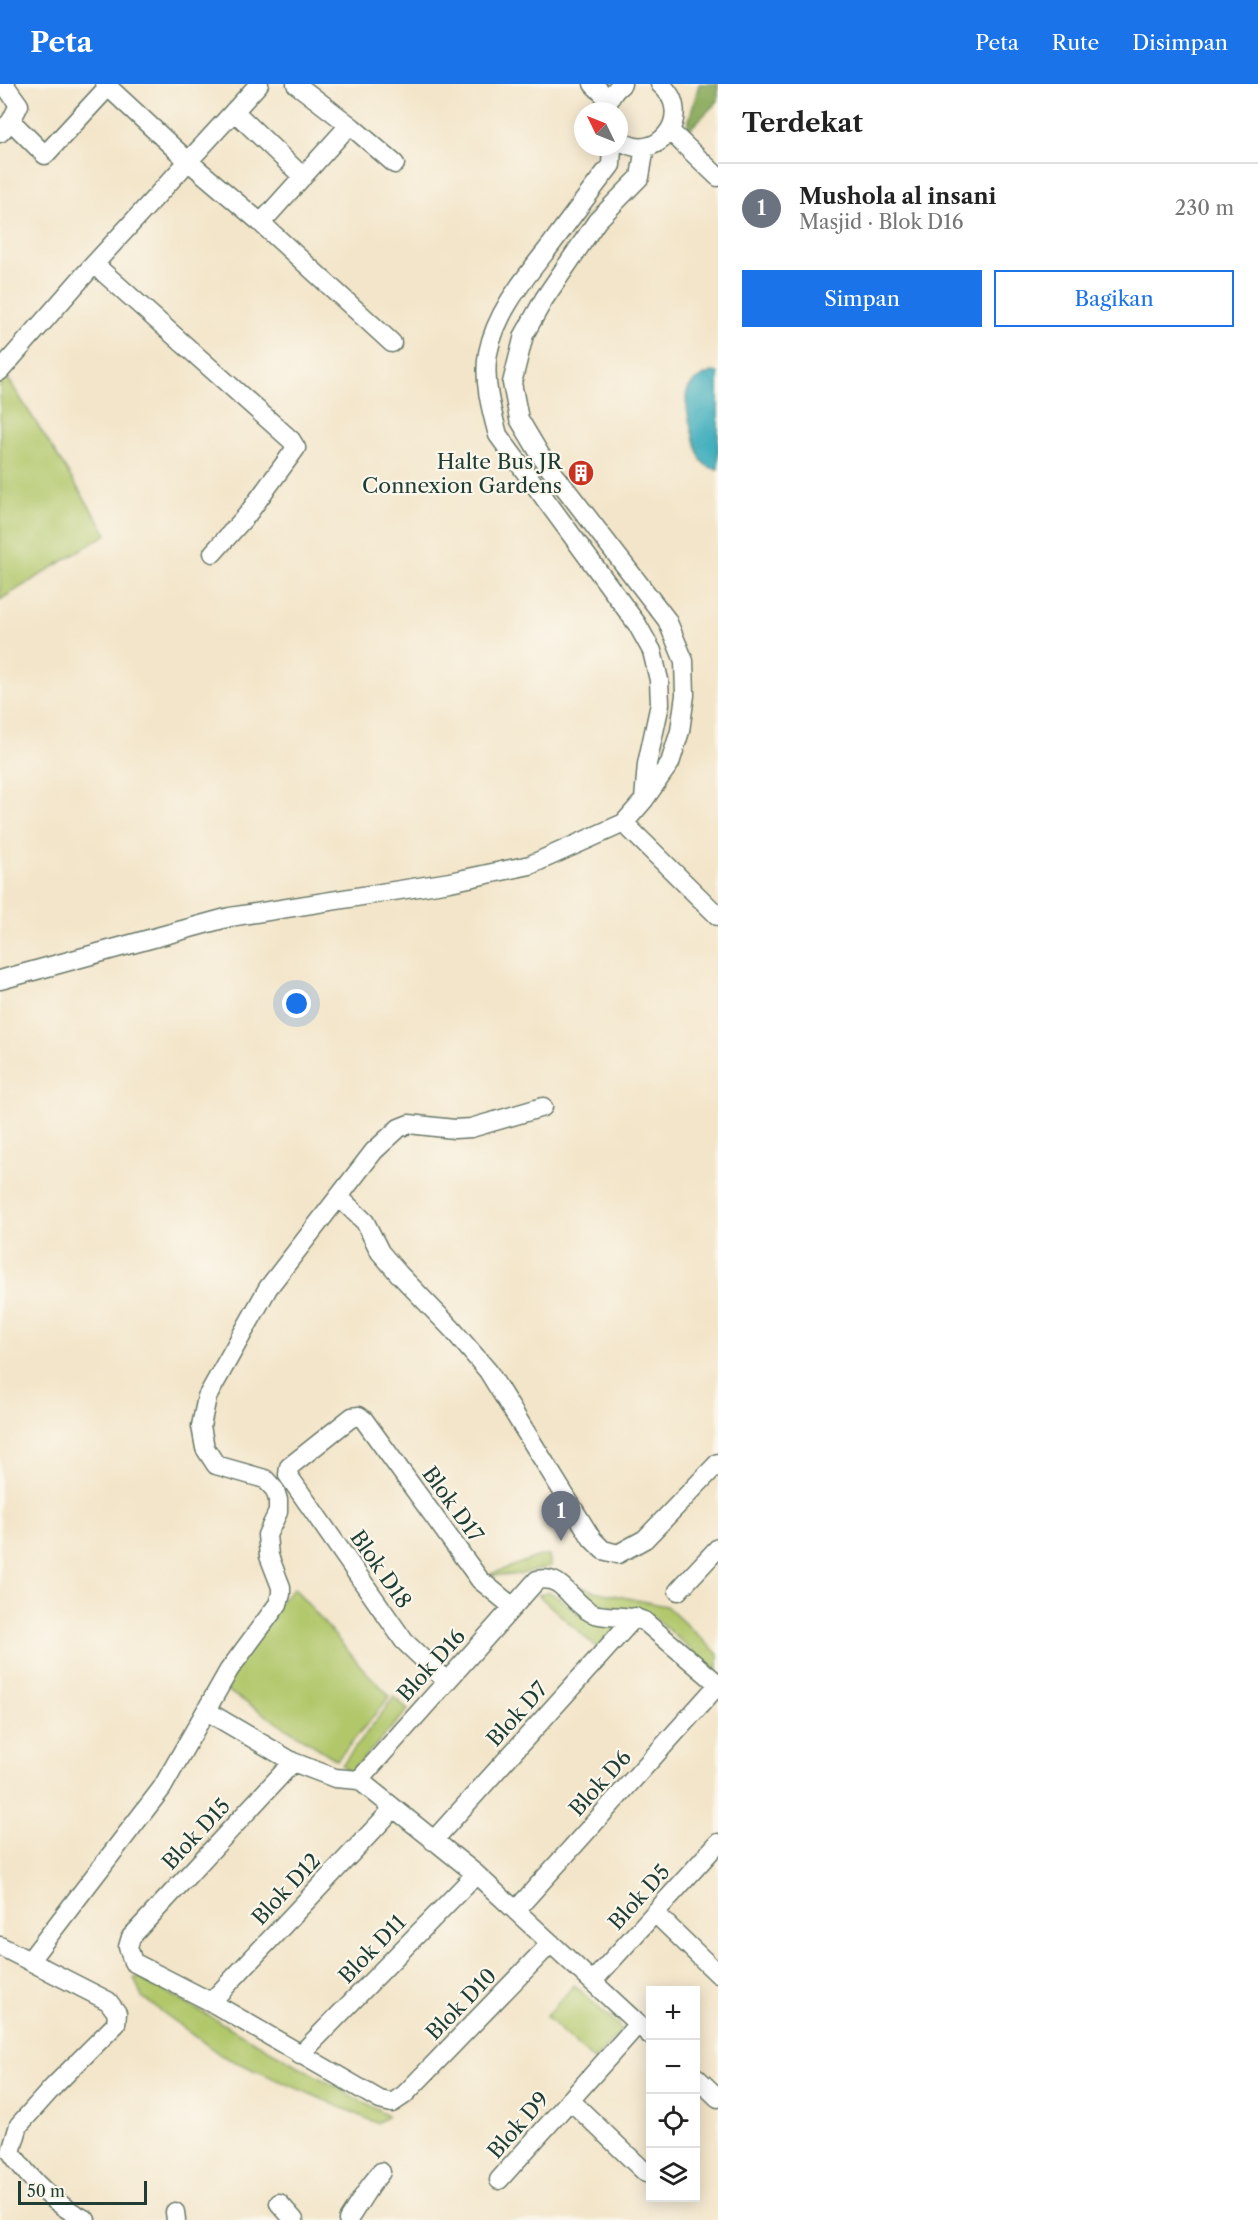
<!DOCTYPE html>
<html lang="id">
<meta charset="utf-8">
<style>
body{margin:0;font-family:"Libre Caslon Text",serif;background:#f2f2f2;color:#222}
.controls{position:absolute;right:18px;bottom:18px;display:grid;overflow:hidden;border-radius:0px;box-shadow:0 3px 15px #0003}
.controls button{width:54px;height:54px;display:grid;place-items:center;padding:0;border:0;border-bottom:2px solid #e0e0e0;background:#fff;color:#222;font:30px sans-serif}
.compass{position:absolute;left:574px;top:18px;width:54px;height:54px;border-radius:50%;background:#fff;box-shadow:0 3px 15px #0003;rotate:313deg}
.scale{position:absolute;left:18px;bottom:15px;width:129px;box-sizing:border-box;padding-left:6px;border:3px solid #1f3d34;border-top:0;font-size:16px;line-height:21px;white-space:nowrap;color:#1f3d34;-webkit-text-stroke:4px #fbf7ec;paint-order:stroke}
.you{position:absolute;left:297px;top:920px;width:21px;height:21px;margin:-15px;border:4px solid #fff;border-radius:50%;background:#1a73e8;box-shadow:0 0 0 9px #1a73e833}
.badge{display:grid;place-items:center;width:39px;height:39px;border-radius:50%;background:#1a73e8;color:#fff;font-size:20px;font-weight:700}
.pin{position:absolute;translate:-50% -50px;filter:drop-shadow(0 2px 3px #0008)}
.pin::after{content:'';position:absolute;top:32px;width:21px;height:18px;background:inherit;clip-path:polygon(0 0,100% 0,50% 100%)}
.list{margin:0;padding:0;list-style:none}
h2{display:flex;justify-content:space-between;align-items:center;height:78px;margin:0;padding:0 24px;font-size:26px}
h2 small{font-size:20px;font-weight:400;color:#767676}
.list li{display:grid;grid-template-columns:39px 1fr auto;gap:18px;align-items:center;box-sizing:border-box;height:90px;padding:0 24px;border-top:2px solid #e0e0e0}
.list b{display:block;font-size:22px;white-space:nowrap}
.list p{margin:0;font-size:20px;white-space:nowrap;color:#767676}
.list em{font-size:20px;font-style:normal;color:#767676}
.actions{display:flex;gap:12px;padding:18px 24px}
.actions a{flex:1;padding:14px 0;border:2px solid #1a73e8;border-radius:0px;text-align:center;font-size:21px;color:#1a73e8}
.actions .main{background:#1a73e8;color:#fff}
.icon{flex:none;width:33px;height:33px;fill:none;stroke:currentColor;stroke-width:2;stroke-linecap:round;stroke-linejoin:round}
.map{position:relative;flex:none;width:718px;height:2136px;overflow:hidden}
header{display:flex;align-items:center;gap:36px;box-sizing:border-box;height:84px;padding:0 30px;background:#1a73e8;color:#fff}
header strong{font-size:28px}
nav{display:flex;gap:33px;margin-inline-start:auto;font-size:21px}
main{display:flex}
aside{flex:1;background:#fff}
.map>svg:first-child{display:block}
.green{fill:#b1c76b;stroke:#688250;stroke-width:1.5}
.forest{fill:#8cac5f;stroke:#56744a;stroke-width:1.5}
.water{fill:#3eadbc;stroke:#2e7578;stroke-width:1.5}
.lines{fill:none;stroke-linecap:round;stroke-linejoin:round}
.minor-casing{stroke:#697868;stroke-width:21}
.minor{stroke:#fff;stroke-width:18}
.labels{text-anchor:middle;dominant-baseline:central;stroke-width:4.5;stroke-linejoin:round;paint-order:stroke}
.poi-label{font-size:21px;fill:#1f3d34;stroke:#fbf7ec;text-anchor:end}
.street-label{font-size:21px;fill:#1f3d34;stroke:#fbf7ec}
</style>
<header>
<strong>Peta</strong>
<nav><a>Peta</a><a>Rute</a><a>Disimpan</a></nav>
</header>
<main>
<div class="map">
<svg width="718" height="2136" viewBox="0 0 718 2136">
<rect width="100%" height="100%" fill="#fbf7ec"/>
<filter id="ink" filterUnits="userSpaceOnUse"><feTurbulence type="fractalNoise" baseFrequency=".0167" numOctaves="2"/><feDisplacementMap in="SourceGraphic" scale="12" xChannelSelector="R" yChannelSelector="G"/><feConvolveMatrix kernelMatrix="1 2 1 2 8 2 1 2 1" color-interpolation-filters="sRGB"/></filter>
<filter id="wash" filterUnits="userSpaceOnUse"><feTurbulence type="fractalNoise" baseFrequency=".008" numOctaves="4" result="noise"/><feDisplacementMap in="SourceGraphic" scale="24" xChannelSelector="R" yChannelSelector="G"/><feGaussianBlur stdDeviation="1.35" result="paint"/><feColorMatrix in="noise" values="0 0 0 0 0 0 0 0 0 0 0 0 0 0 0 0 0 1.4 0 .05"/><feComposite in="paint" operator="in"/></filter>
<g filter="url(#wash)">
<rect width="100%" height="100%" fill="#f3e5c9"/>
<!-- green -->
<path class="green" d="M 0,282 L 107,450 L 0,516 Z
M 539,1472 L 549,1472 L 551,1482 L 521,1490 L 486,1492 Z
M 571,1499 L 594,1507 L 666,1522 L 718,1570 L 718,1590 L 653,1532 L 600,1520 Z
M 294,1504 L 366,1588 L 390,1612 L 337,1676 L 212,1597 L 257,1538 Z
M 549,1507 L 587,1535 L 618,1543 L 598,1565 L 538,1511 Z
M 394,1613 L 408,1626 L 351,1688 L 342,1681 Z
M 139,1893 L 388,2032 L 377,2039 L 222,1972 L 142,1913 L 134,1894 Z
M 574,1901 L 622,1945 L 594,1977 L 546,1933 Z"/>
<!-- forest -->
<path class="forest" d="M 699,0 L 718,0 L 718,17 L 685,50 Z"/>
<!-- water -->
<path class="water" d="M 712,288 L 718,289 L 718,385 C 711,384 706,383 702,377 C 696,368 683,318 687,308 C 691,297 702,292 712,288 Z"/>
</g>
<g filter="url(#ink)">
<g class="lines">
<defs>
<path id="minor" d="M 105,0 L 188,77 L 261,139 L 392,259
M 296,0 L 352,43
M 593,0 L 609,16
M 234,27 L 303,93
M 606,27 C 609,15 612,8 622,0
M 11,37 L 45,71 L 108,3
M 670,47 L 718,93
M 0,49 L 11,37 L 19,21 L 4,0
M 619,55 C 654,84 698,31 660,0
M 612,63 L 611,81 C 590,108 570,135 550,162 C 525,194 496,228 488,269 C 483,296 491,325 498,351 L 637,540 L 652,567 L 659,596 L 660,620 L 647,680 L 644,716
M 261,139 L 343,48 L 352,43 L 395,80
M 94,180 L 291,356 L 296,364 L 247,431 L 213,469
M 0,287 L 86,189 L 259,0
M 624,739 L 718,832
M 0,896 L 230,833 L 450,798 L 530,781 L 624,739 L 644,716 L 670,679 L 680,647 L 685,611 L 684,577 L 667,536 L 544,377 L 519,335 L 512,299 L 524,251 L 544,215 L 597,137 L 640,93 L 645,63
M 339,1113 L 365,1138 L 380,1168 L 399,1190 L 452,1245 L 488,1287 L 592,1455 L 603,1466 L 618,1470 L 645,1455 L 718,1379
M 678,1507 L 718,1464
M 446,1597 L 404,1557 L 288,1391 L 289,1383 L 352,1333 L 359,1332 L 364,1336 L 480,1496 L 513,1523
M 215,1632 L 293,1678 L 335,1694 L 359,1696 L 476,1790 L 650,1951
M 293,1678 L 131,1853 L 128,1863 L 133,1878 L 211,1918 L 380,2016 L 392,2019 L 404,2011 L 551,1859
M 359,1696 L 537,1496 C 563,1490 569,1517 592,1529 C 604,1535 628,1530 644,1537 L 718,1600
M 433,1757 L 635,1533
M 516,1826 L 718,1601
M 655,1829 L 718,1890
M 0,1862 L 108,1917 L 117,1929 L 116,1940 L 54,2002 L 19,2041 L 11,2068 C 30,2096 56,2121 86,2136
M 30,1876 L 162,1704 L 229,1586 L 278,1520 L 281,1510 L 281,1503 L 269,1472 L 267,1451 L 278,1428 L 278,1416 L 275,1406 L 265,1395 L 216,1381 L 205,1364 L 201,1342 L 207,1313 L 268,1204 L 374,1067 L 399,1044 L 409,1040 L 454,1045 L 471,1044 L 543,1023
M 593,1897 L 718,1759
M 211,1918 L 394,1724
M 300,1971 L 476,1790
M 696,1993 L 718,2014
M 570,2016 L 646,2089
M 499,2096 L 638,1940
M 279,2119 L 294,2136
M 175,2128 L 176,2136
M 348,2136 L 370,2102 L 381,2088"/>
</defs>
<!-- minor casing -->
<use href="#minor" class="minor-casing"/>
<!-- minor -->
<use href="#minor" class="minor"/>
</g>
</g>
<!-- icons -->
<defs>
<symbol id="building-disc" viewBox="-11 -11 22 22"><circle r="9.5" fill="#c8321e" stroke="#fbf7ec"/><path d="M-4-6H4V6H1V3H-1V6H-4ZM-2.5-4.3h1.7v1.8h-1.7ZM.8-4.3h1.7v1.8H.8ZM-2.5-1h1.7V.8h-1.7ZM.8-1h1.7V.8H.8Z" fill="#fff"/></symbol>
</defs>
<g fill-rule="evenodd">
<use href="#building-disc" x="566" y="374" width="30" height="30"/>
</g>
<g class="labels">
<!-- poi labels -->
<g class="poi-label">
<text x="562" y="377">Halte Bus JR<tspan x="562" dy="24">Connexion Gardens</tspan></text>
</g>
<!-- street labels -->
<g class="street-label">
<text transform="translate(453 1420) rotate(54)">Blok D17</text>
<text transform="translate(381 1485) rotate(55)">Blok D18</text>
<text transform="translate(431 1581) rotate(-48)">Blok D16</text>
<text transform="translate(517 1630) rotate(-48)">Blok D7</text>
<text transform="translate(600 1699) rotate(-48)">Blok D6</text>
<text transform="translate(196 1750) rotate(-47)">Blok D15</text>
<text transform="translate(286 1805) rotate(-47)">Blok D12</text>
<text transform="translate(639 1813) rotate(-48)">Blok D5</text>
<text transform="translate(372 1865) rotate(-46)">Blok D11</text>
<text transform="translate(461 1920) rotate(-46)">Blok D10</text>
<text transform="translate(518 2041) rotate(-49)">Blok D9</text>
</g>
</g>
</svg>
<div class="controls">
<button>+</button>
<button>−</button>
<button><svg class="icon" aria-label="locate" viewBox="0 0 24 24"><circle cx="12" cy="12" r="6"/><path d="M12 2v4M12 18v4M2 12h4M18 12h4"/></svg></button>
<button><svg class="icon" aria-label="layers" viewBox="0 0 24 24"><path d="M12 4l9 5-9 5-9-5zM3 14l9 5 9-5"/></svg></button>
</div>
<svg class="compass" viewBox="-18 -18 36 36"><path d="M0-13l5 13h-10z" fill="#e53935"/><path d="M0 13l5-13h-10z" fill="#767676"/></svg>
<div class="scale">50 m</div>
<div class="you"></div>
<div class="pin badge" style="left:561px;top:1457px;background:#6b7280">1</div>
</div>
<aside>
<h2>Terdekat<small></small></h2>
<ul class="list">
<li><span class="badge" style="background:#6b7280">1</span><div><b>Mushola al insani</b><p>Masjid · Blok D16</p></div><em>230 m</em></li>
</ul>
<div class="actions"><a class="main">Simpan</a><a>Bagikan</a></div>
</aside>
</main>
